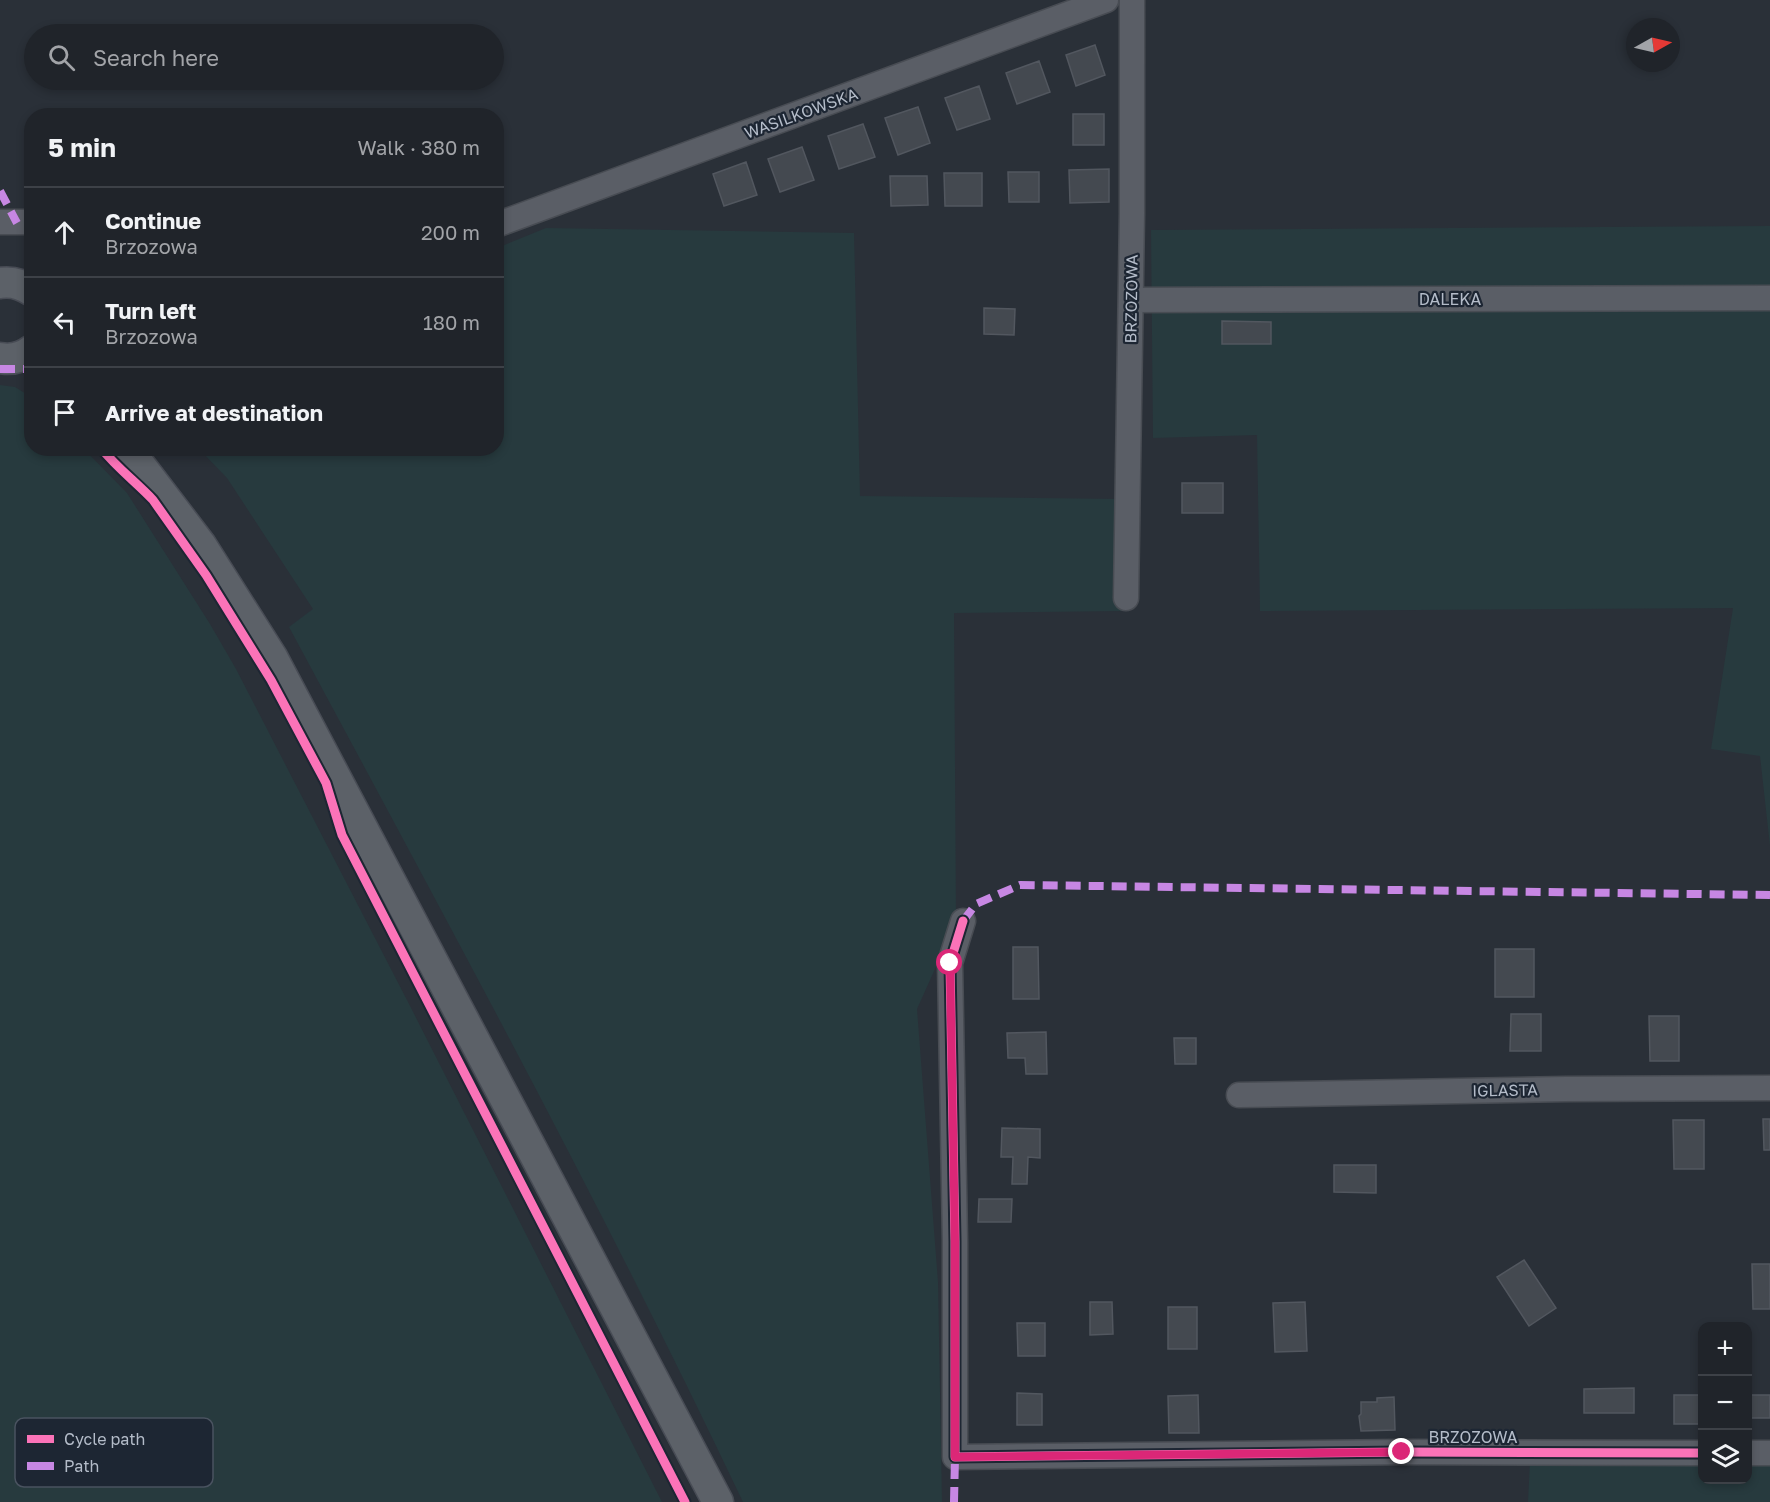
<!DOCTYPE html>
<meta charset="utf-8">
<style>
body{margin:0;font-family:"Golos Text",sans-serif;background:#282c32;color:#f1f3f6}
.controls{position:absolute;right:18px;bottom:18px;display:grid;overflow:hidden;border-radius:12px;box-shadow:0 3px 9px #0003}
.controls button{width:54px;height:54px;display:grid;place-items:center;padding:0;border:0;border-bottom:2px solid #3d4147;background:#20242a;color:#f1f3f6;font:30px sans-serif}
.compass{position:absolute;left:1626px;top:18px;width:54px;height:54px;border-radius:50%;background:#20242a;box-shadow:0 3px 9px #0003;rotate:82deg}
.stop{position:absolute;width:18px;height:18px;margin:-14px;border:4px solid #db2777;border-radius:50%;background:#fff}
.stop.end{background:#db2777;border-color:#fff;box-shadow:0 2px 6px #0008}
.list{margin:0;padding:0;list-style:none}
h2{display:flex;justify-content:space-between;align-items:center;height:78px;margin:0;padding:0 24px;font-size:26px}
h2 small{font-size:20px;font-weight:400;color:#a2a4a8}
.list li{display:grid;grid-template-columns:39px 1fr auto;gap:18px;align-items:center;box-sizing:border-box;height:90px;padding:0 24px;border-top:2px solid #3d4147}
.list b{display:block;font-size:22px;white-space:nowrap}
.list p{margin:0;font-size:20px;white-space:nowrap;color:#a2a4a8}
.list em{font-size:20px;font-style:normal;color:#a2a4a8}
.icon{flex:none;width:33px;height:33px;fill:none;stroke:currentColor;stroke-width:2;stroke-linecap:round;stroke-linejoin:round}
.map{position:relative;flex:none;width:1770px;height:1502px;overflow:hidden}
.search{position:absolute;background:#20242a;box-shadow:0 3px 9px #0003;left:24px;top:24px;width:480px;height:66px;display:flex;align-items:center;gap:15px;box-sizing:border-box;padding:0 21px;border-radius:33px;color:#a2a4a8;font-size:22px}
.panel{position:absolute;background:#20242a;box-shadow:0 3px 9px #0003;left:24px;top:108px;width:480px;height:348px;border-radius:24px}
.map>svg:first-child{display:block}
.green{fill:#273a3e}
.building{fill:#444950;stroke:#52575f;stroke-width:1.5}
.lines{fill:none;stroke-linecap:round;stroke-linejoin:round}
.minor-casing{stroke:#484c53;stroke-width:27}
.major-casing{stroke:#484c55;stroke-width:33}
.minor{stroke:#5a5e66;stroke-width:24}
.major{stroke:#5c6168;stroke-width:30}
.quiet{stroke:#c787e3;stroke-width:8;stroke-dasharray:15 8;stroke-linecap:butt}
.cycleway-casing{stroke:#1d2633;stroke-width:13}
.cycleway{stroke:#fb73b8;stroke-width:9}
.route{stroke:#db2777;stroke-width:8}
.labels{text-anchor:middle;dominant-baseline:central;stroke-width:4.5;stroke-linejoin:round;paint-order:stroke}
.street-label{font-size:16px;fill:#b4bcc9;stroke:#1d2633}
.key{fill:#1d2633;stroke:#4a5360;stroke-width:1.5}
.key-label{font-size:16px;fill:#b4bcc9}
</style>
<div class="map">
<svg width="1770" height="1502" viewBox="0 0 1770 1502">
<rect width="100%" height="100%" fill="#2a3038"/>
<!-- green -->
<path class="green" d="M 1770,226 L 1770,846 L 1760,756 L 1711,749 L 1733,608 L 1260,611 L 1257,435 L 1153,438 L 1151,230 Z
M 546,228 L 854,233 L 860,496 L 1120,499 L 1122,611 L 954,613 L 956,922 L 917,1009 L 938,1282 L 942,1502 L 743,1502 C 602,1205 445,917 289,627 L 313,609 L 227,478 L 199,449 L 496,448 L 497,248 Z
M 0,385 L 15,387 L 31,397 L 32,448 L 84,449 L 127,493 L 210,624 L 236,669 L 408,1002 L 662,1502 L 0,1502 Z
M 1530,1461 L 1702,1463 L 1702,1480 L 1748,1480 L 1748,1463 L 1770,1463 L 1770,1502 L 1528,1502 Z"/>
<!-- building -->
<path class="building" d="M 1095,45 L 1105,75 L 1076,86 L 1066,55 Z
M 1039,61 L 1050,92 L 1017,104 L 1006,73 Z
M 979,86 L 990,119 L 957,130 L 945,98 Z
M 918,107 L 930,143 L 898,155 L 885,118 Z
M 1073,114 L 1104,114 L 1104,145 L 1073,145 Z
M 863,124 L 875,157 L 839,169 L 828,136 Z
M 802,147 L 814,180 L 780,192 L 768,159 Z
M 746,162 L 757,195 L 724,206 L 713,174 Z
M 1109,169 L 1109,202 L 1070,203 L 1069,170 Z
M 1008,172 L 1039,172 L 1039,202 L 1009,202 Z
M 944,173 L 982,173 L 982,206 L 945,206 Z
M 890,176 L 927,176 L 928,205 L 891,206 Z
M 984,308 L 1015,309 L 1014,335 L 984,334 Z
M 1222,321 L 1271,322 L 1271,344 L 1222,344 Z
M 1182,483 L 1223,483 L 1223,513 L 1182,513 Z
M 1013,947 L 1038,947 L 1039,999 L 1013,999 Z
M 1495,949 L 1534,949 L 1534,997 L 1495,997 Z
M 1511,1014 L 1541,1014 L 1541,1051 L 1510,1051 Z
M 1649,1016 L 1679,1016 L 1679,1061 L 1650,1061 Z
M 1046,1032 L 1047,1074 L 1026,1074 L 1025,1058 L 1008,1058 L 1007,1033 Z
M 1174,1038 L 1196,1038 L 1196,1064 L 1175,1064 Z
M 1763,1119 L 1770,1119 L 1770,1150 L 1764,1150 Z
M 1673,1120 L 1704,1120 L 1704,1169 L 1674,1169 Z
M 1002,1128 L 1040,1129 L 1040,1158 L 1028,1157 L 1027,1184 L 1012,1184 L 1013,1157 L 1001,1157 Z
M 1334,1165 L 1376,1165 L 1376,1193 L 1334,1192 Z
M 979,1199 L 1012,1199 L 1011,1222 L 978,1222 Z
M 1524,1260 L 1556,1308 L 1529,1326 L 1497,1277 Z
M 1752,1264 L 1770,1264 L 1770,1309 L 1753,1309 Z
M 1090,1302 L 1112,1302 L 1113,1334 L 1090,1335 Z
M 1305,1302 L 1307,1351 L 1275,1352 L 1273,1303 Z
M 1168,1307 L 1197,1307 L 1197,1349 L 1168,1349 Z
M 1017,1323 L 1045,1323 L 1045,1356 L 1018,1356 Z
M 1634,1388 L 1634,1413 L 1584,1413 L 1584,1389 Z
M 1017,1393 L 1042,1394 L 1042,1425 L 1017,1425 Z
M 1198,1395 L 1199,1433 L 1169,1433 L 1168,1396 Z
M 1674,1395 L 1702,1395 L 1702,1424 L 1674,1424 Z
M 1748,1395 L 1770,1395 L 1770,1418 L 1748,1418 Z
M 1394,1397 L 1395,1430 L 1361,1431 L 1359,1416 L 1361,1414 L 1361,1402 L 1377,1402 L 1377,1398 Z"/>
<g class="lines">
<defs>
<path id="minor" d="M 0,222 L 32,222
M 496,225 L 1106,0
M 1131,300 L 1770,298
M 1126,598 L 1132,213 L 1132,0
M 963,921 L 950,963 L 955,1241 L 955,1457 L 1402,1452 L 1702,1453
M 1239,1095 L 1566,1089 L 1770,1088
M 1748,1453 L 1770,1453"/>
<path id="major" d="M 0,283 C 12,281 22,284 32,291
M 0,358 C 12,360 22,358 32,350
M 127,448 L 201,545 L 272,657 L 718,1502"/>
</defs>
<!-- minor casing -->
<use href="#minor" class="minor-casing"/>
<!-- major casing -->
<use href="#major" class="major-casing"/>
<!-- minor -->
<use href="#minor" class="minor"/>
<!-- major -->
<use href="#major" class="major"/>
<!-- quiet -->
<path class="quiet" d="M 0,191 L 17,223
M 0,369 L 25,369 L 32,372
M 963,921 L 976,904 L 1020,885 L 1770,895
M 954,1502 L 955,1457"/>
<defs>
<path id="cycleway" d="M 101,448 C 117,468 136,482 153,500 L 206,575 L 271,680 L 326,783 L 342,835 L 685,1502
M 963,921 L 950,963 L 955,1241 L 955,1457 L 1402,1452 L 1702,1453"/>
</defs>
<!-- cycleway casing -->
<use href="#cycleway" class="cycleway-casing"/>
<!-- cycleway -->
<use href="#cycleway" class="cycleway"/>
</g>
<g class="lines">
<!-- route -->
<path class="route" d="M 950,963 L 955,1241 L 955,1457 L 1402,1452"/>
</g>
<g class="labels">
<!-- street labels -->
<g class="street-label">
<text transform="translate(801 113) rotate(-20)">WASILKOWSKA</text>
<text transform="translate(1131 299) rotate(-89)">BRZOZOWA</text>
<text x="1450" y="299">DALEKA</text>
<text transform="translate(1505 1090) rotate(-1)">IGLASTA</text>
<text x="1473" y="1437">BRZOZOWA</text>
</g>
</g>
<!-- legend -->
<rect x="15" y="1418" width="198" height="69" rx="9" class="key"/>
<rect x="27" y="1435" width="27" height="8" fill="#fb73b8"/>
<rect x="27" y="1462" width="27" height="8" fill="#c787e3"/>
<g class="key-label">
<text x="64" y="1445">Cycle path</text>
<text x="64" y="1472">Path</text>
</g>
</svg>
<div class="controls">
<button>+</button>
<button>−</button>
<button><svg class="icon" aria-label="layers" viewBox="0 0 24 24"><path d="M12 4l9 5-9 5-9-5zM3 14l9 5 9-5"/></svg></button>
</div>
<svg class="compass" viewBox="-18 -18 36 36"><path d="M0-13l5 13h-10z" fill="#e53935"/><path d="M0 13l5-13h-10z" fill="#a2a4a8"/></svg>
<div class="stop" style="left:950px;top:963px"></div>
<div class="stop end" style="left:1402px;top:1452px"></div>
<div class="search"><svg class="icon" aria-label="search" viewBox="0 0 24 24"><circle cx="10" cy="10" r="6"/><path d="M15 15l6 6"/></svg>Search here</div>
<section class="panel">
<h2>5 min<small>Walk · 380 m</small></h2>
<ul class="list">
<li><svg class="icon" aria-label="ahead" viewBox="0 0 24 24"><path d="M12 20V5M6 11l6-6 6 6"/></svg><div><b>Continue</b><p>Brzozowa</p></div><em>200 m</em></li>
<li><svg class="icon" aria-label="left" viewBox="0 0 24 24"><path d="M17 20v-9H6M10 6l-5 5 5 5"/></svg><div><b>Turn left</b><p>Brzozowa</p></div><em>180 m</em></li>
<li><svg class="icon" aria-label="arrive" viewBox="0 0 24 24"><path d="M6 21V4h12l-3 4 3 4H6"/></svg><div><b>Arrive at destination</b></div></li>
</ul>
</section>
</div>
